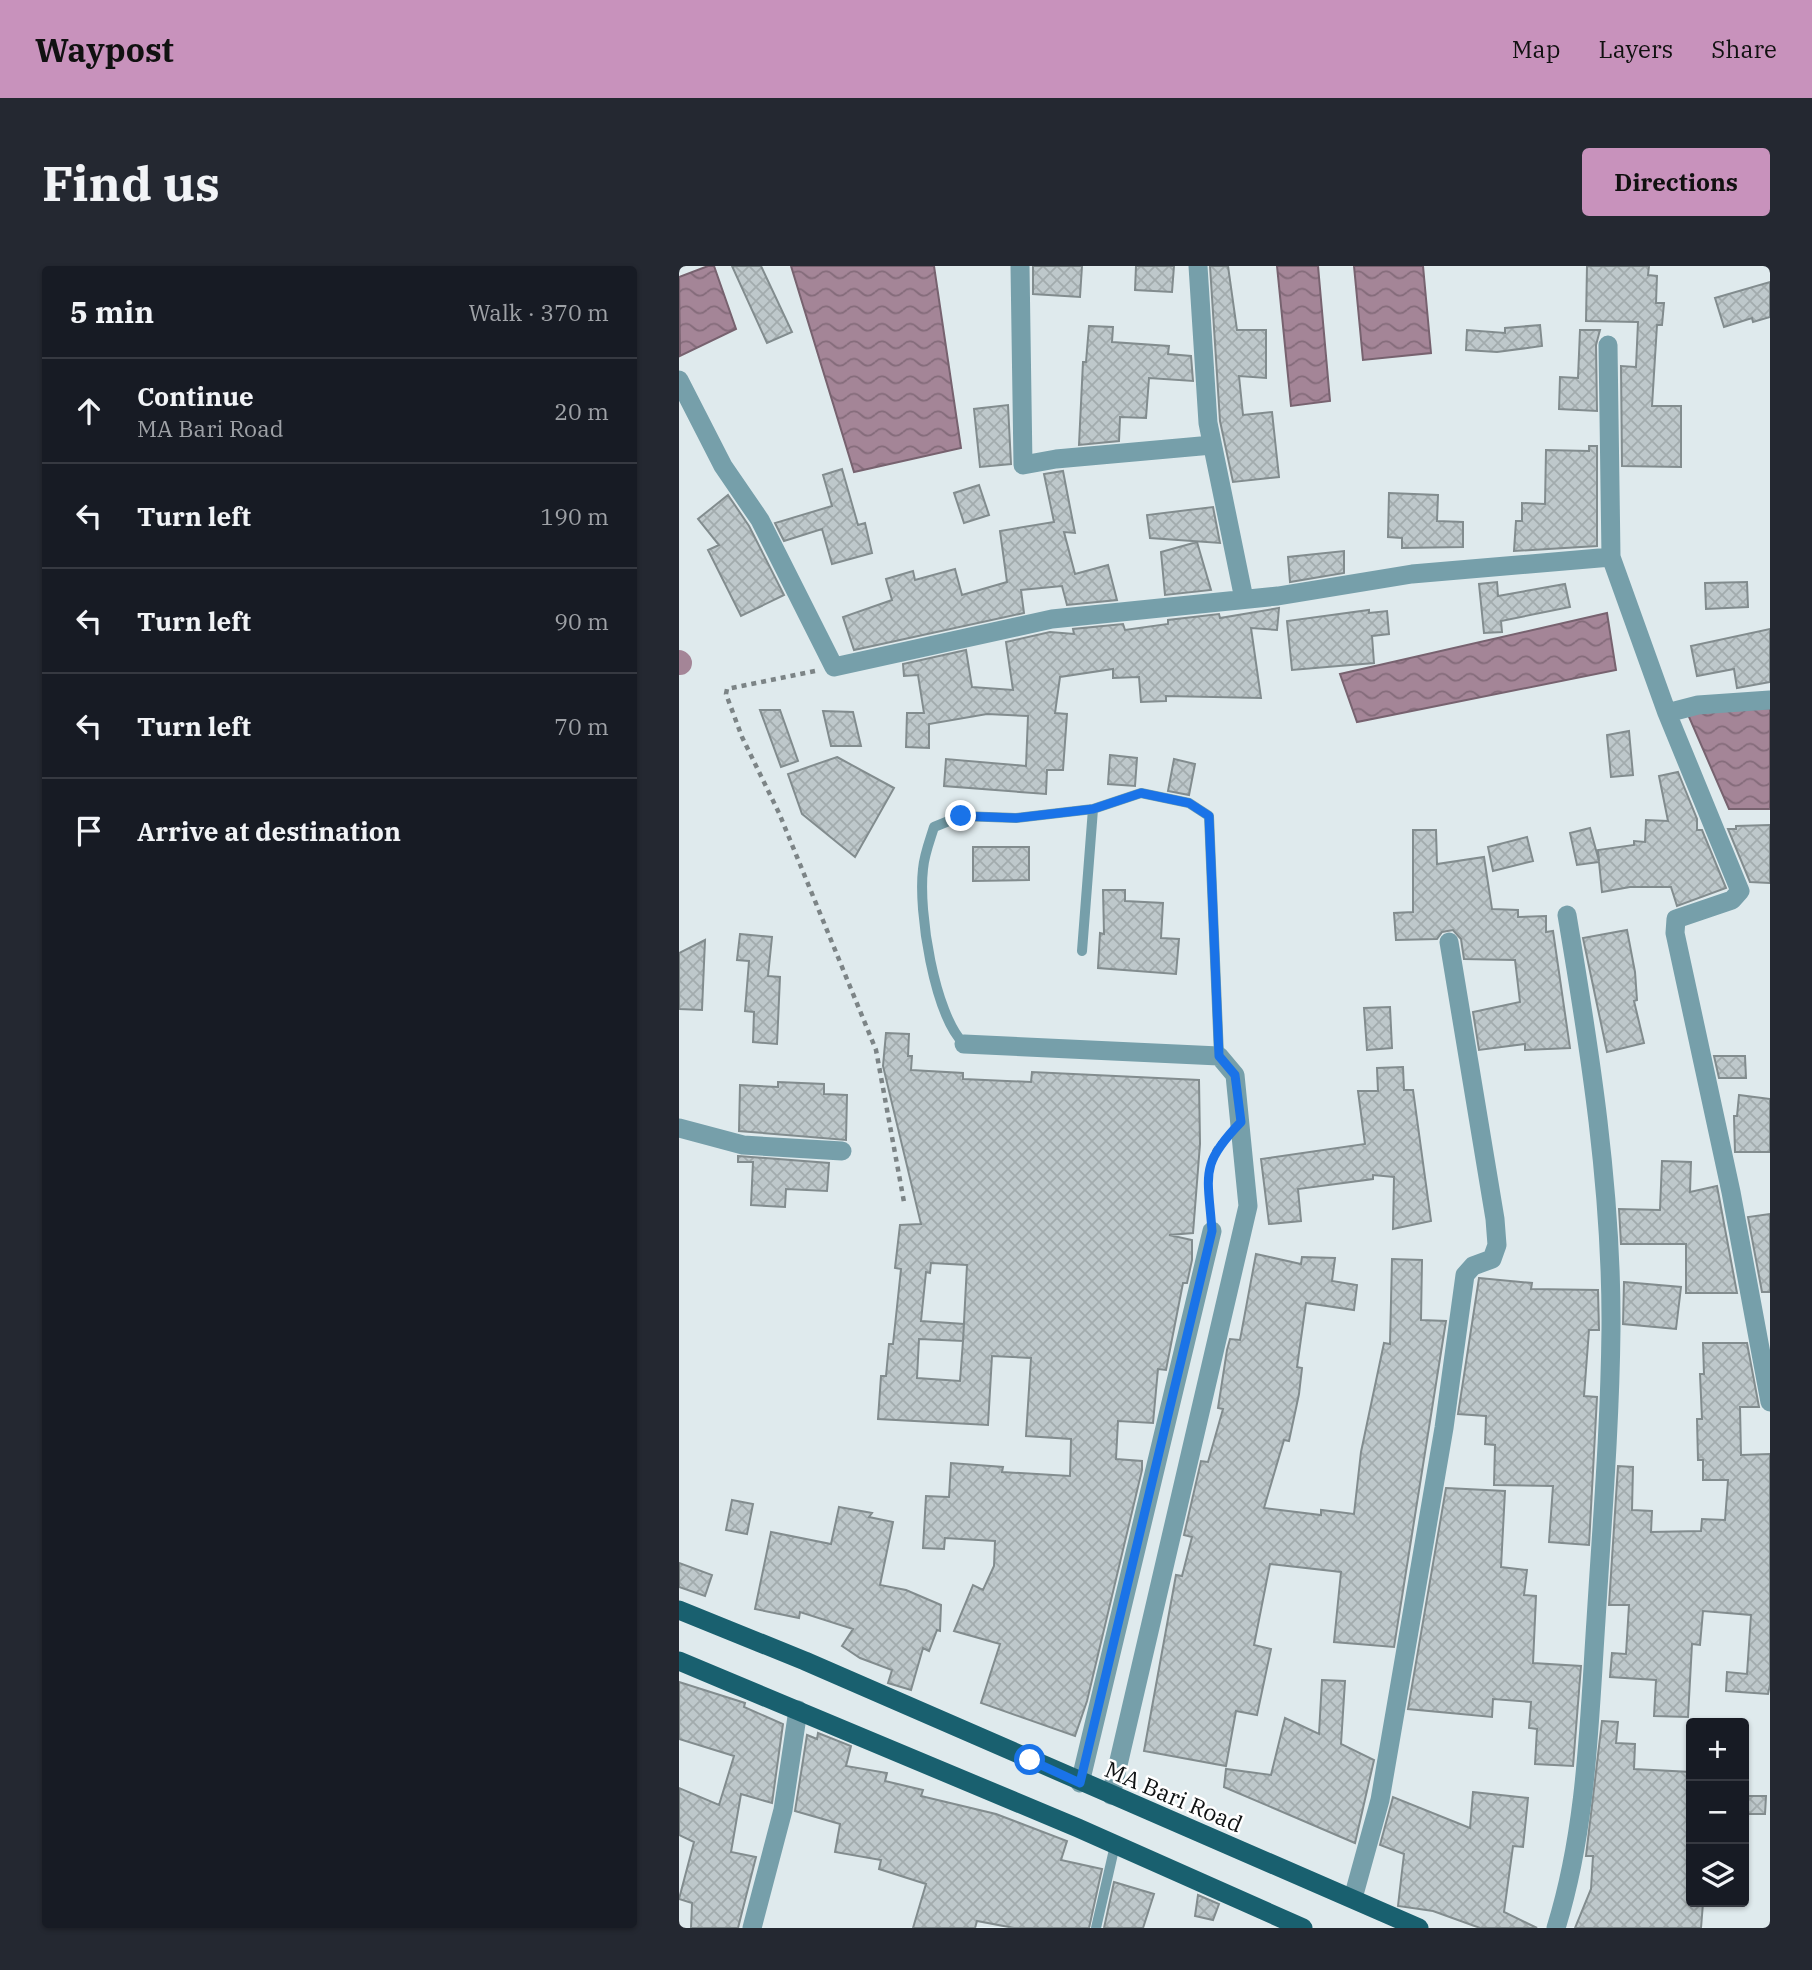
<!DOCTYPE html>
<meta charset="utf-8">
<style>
body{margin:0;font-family:"IBM Plex Serif",serif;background:#242831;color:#f1f3f6}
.controls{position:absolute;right:21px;bottom:21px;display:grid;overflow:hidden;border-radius:7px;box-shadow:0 2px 5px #0004}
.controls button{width:63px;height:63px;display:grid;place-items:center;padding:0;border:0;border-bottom:2px solid #363941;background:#171b24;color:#f1f3f6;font:35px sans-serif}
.stop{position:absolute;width:21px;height:21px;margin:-16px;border:5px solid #1a73e8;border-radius:50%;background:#fff}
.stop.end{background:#1a73e8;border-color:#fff;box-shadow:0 2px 7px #0008}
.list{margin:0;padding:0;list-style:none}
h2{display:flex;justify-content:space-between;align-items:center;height:91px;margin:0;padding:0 28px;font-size:30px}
h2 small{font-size:23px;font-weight:400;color:#9ea1a6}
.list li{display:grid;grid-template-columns:46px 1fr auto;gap:21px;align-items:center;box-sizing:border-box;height:105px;padding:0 28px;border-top:2px solid #363941}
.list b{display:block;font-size:26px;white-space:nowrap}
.list p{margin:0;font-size:23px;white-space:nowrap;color:#9ea1a6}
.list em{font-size:23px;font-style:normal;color:#9ea1a6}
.icon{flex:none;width:38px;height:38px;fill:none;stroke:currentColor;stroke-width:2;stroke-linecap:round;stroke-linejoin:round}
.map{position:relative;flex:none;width:1091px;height:1662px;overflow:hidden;border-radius:7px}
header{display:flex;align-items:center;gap:42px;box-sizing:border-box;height:98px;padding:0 35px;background:#c892bc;color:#111}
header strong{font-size:33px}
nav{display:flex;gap:38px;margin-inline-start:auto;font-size:24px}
.intro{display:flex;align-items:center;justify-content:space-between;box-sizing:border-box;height:168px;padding:0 42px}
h1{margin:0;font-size:49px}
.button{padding:18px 32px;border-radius:7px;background:#c892bc;color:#111;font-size:24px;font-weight:700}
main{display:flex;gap:42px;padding:0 42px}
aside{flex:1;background:#171b24;border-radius:7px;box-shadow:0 2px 5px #0004}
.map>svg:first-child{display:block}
.water{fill:url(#water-waves);stroke:#77626f;stroke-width:2}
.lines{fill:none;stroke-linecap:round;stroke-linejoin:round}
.canal{stroke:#a48597;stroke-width:24}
.building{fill:url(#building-cross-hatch);stroke:#828c8e;stroke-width:2;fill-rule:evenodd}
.path{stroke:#7c8486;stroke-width:4.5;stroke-dasharray:5 5;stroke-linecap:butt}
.service{stroke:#769faa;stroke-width:10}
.minor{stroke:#769faa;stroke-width:19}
.primary{stroke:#19606f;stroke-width:19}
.route{stroke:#1a73e8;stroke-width:9}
.labels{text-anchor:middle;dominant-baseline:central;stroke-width:5;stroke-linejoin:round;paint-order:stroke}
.street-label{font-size:23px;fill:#0e1112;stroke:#fff}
</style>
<header>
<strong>Waypost</strong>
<nav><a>Map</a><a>Layers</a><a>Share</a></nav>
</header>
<div class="intro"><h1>Find us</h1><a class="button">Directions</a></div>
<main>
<aside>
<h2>5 min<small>Walk · 370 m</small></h2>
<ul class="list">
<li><svg class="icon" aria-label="ahead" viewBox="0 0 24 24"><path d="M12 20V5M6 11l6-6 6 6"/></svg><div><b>Continue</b><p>MA Bari Road</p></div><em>20 m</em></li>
<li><svg class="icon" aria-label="left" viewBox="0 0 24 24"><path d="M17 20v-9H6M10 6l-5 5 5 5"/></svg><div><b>Turn left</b></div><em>190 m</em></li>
<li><svg class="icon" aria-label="left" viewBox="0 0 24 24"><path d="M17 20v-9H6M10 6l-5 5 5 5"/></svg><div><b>Turn left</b></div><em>90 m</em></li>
<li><svg class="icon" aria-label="left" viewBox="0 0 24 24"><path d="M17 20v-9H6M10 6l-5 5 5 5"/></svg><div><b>Turn left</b></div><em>70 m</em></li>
<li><svg class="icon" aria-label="arrive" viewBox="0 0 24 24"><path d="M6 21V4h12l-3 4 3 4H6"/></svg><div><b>Arrive at destination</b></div></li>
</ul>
</aside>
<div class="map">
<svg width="1091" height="1662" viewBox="0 0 1091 1662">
<defs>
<pattern id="water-waves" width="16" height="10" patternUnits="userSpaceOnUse" patternTransform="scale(1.75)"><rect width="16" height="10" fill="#a48597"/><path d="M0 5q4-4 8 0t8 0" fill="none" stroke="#846b7a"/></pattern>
<pattern id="building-cross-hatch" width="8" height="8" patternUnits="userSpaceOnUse" patternTransform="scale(1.75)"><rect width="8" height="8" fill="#bec8cb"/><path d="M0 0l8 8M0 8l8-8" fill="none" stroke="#a2abad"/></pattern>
</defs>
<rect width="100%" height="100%" fill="#dfeaed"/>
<!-- water -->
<path class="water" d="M 29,0 L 35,0 L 57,63 L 1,90 L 0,11 Z
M 112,0 L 255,0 L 282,182 L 175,206 Z
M 598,0 L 639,0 L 651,135 L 612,140 Z
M 675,0 L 744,0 L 752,87 L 684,94 Z
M 928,347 L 937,404 L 678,456 L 661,408 Z
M 1091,442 L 1091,543 L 1050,543 L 1007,444 Z"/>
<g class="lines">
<!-- canal -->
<path class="canal" d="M 0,396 L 1,397"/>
</g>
<!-- building -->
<path class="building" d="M 53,0 L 82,0 L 113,66 L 88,77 Z
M 354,0 L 403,0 L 401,31 L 354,28 Z
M 457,0 L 495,0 L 493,26 L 456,24 Z
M 531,0 L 549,0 L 558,64 L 587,64 L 587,112 L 560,110 L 564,149 L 593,146 L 600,211 L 554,216 L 541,155 Z
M 908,0 L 970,0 L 969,9 L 978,10 L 977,37 L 985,37 L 983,59 L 978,59 L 973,140 L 1002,140 L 1002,201 L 943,200 L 942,100 L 957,101 L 959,56 L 907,55 Z
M 1091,16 L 1091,51 L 1074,56 L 1073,52 L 1045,61 L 1036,32 Z
M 861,59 L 863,80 L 818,86 L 787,84 L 788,64 L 826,67 L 826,62 Z
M 410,60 L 434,61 L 433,76 L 490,80 L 489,88 L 512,90 L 514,115 L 470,112 L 467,152 L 441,151 L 440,175 L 400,179 L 404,96 L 407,96 Z
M 901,64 L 921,64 L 917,79 L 918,145 L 880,143 L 881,111 L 899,112 Z
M 329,139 L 332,198 L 301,201 L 295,143 Z
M 910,180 L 918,180 L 918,280 L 835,285 L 837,255 L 843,255 L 843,237 L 866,238 L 867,184 L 910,185 Z
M 163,203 L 179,259 L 186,257 L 193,287 L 153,298 L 143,263 L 105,275 L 96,257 L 153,240 L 144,209 Z
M 384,205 L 396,267 L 385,266 L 396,308 L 429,299 L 438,334 L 388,339 L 383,320 L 342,324 L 345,347 L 175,384 L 164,351 L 213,334 L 207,313 L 234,305 L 236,314 L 276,303 L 283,329 L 328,316 L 321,265 L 375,256 L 365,208 Z
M 300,219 L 310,249 L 285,257 L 275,227 Z
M 710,227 L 759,229 L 758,255 L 784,256 L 784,281 L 723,282 L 723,272 L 709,271 Z
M 49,229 L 70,260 L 105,329 L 62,350 L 29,284 L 40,279 L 19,253 Z
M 534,241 L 541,277 L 471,272 L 468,249 Z
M 518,276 L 532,324 L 486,329 L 482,286 Z
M 665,285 L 665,307 L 611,316 L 609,291 Z
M 818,316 L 819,330 L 886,318 L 891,341 L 822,355 L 823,366 L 805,367 L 800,318 Z
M 1068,316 L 1069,341 L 1027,343 L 1026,317 Z
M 600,342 L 598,364 L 572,362 L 582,432 L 487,430 L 487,435 L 462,436 L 460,411 L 434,412 L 434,403 L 381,411 L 376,447 L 388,448 L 384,504 L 368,504 L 367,528 L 265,520 L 267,493 L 347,500 L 349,450 L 308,448 L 250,458 L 250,482 L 227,481 L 228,447 L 245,447 L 239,409 L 225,410 L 224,398 L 287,384 L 293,421 L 334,424 L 327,376 L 371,366 L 395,368 L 394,363 L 444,358 L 446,364 L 489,358 L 489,354 L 540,348 L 541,352 Z
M 690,344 L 690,347 L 708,345 L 710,368 L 693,370 L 695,397 L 613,404 L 608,355 Z
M 1091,363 L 1091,416 L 1058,422 L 1055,403 L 1018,410 L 1012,380 Z
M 81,444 L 101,444 L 119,495 L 102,501 Z
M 144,445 L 174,446 L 182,480 L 152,480 Z
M 950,465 L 954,509 L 932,511 L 928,469 Z
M 431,489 L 458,492 L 456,520 L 429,518 Z
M 158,491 L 215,522 L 176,591 L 123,548 L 109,508 Z
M 495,493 L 516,498 L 510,529 L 489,525 Z
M 999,506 L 1018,553 L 1018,564 L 1023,564 L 1047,622 L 998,640 L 992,621 L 951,621 L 923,626 L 920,596 L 898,599 L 891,567 L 911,562 L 920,595 L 919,584 L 955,579 L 955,575 L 966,576 L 967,554 L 989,555 L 980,510 Z
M 1091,559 L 1091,617 L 1071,616 L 1049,563 L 1057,563 L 1057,560 Z
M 734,564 L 757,564 L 758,598 L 805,591 L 813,643 L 839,644 L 839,651 L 867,650 L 867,666 L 874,665 L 891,782 L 846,784 L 846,778 L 800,784 L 794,746 L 841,736 L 836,694 L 785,693 L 782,673 L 774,664 L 763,666 L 758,673 L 717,674 L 715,647 L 734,646 Z
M 848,571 L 854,595 L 814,605 L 809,581 Z
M 294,581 L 350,581 L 350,614 L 294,615 Z
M 424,624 L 446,624 L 446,635 L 484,637 L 482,672 L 500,673 L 497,708 L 419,702 L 421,667 L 425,668 Z
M 948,664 L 956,706 L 958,734 L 955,735 L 965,777 L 928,786 L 904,672 Z
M 61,668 L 93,671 L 89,710 L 101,711 L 98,778 L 74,776 L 75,746 L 66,745 L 70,695 L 58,694 Z
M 26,674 L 23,744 L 0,743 L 0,687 Z
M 711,741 L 713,782 L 688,784 L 685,742 Z
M 207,767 L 230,768 L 229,790 L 233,790 L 232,804 L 284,807 L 284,813 L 352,816 L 353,806 L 520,814 L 521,878 L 514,967 L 490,969 L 513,974 L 513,994 L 508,1017 L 504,1017 L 487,1104 L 479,1103 L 474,1157 L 439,1155 L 437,1193 L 463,1195 L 463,1204 L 408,1435 L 396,1470 L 302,1437 L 321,1378 L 275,1365 L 294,1319 L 304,1324 L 315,1300 L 316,1275 L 266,1272 L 265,1283 L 244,1282 L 247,1230 L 270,1231 L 272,1197 L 324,1201 L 323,1206 L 391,1210 L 392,1173 L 347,1170 L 352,1092 L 313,1090 L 309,1159 L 199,1153 L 202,1110 L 207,1110 L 210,1078 L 214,1078 L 218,1041 L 222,1003 L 216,1002 L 221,959 L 242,958 L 204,800 ZM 252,997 L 288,999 L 284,1075 L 281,1115 L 238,1112 L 240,1073 L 284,1075 L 285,1058 L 242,1055 L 247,1006 L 251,1007 Z
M 1066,790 L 1067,812 L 1040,812 L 1035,790 Z
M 724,801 L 725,824 L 734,824 L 752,955 L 714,963 L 715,911 L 694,909 L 694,913 L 619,923 L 622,955 L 590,958 L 582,893 L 686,878 L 679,825 L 699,825 L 698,802 Z
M 99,816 L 145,818 L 145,828 L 168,829 L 167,874 L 60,865 L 61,819 L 99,821 Z
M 1060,829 L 1091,833 L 1091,886 L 1056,886 L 1055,850 L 1058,850 Z
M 59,890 L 150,897 L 148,925 L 107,923 L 106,941 L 72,939 L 74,896 L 59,896 Z
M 983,895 L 1012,896 L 1011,926 L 1038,920 L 1058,1027 L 1007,1027 L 1007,978 L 942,978 L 940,943 L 981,944 Z
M 1091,948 L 1091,1026 L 1083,1026 L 1069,951 Z
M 577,988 L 622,998 L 623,991 L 656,992 L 653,1015 L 678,1019 L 675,1044 L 627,1037 L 618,1101 L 623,1102 L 620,1128 L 610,1175 L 605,1174 L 585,1242 L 642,1249 L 642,1244 L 675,1248 L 682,1186 L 705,1077 L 711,1078 L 713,993 L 743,994 L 742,1054 L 767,1055 L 715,1381 L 655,1376 L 662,1306 L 591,1298 L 575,1379 L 592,1383 L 578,1449 L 557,1445 L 547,1500 L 465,1485 L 497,1309 L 503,1310 L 513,1271 L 505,1269 L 522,1195 L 529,1196 L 544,1143 L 539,1142 L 548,1084 L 551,1073 L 561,1074 Z
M 800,1012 L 853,1017 L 852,1023 L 919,1024 L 920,1064 L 910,1064 L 905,1130 L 918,1131 L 910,1279 L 870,1276 L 874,1220 L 815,1219 L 816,1179 L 806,1178 L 807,1150 L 779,1148 Z
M 945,1016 L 1002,1021 L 997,1063 L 944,1058 Z
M 1024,1077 L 1068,1077 L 1080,1141 L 1061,1141 L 1062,1189 L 1091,1188 L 1091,1419 L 1089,1428 L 1047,1425 L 1048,1406 L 1068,1408 L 1072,1349 L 1024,1345 L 1021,1379 L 1013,1378 L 1009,1451 L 975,1450 L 977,1414 L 931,1411 L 933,1387 L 947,1388 L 950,1339 L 930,1339 L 939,1200 L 954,1201 L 953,1244 L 973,1245 L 972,1266 L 1022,1265 L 1023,1253 L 1046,1254 L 1049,1214 L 1024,1214 L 1024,1194 L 1019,1194 L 1018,1153 L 1023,1153 L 1021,1108 L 1025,1108 Z
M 767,1222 L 826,1225 L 822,1301 L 848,1304 L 845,1329 L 857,1330 L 854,1397 L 902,1400 L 894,1500 L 856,1498 L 858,1463 L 850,1462 L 852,1436 L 814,1433 L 813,1451 L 729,1443 Z
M 53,1234 L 74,1238 L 68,1268 L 47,1264 Z
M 160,1241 L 193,1247 L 190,1251 L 214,1256 L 201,1319 L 227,1324 L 262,1339 L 261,1365 L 258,1364 L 250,1385 L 244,1382 L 232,1424 L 209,1417 L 213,1404 L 181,1392 L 163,1380 L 174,1363 L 121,1346 L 120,1352 L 76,1343 L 92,1266 L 152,1278 Z
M 0,1297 L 33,1309 L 26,1330 L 0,1321 Z
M 643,1414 L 666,1415 L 662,1478 L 695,1494 L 676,1577 L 545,1521 L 547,1503 L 592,1509 L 606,1452 L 640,1468 Z
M 0,1416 L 66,1437 L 65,1441 L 104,1458 L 93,1537 L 62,1528 L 52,1586 L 77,1591 L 59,1662 L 12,1662 L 13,1637 L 0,1633 L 15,1576 L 0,1569 L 0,1522 L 40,1539 L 55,1490 L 0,1473 Z
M 923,1455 L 939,1456 L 937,1477 L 956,1478 L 955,1503 L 1012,1506 L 1012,1636 L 1024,1637 L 1022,1662 L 896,1662 L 912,1623 L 914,1590 L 907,1590 Z
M 139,1467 L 172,1480 L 167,1500 L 208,1507 L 206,1515 L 244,1524 L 242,1530 L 317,1548 L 388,1575 L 382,1594 L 423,1603 L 410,1662 L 335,1662 L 298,1655 L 296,1662 L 234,1662 L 247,1618 L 200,1603 L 202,1594 L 156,1586 L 161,1558 L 116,1545 L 128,1469 L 138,1473 Z
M 794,1526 L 849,1532 L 844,1581 L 834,1580 L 825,1646 L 858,1662 L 801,1662 L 754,1645 L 719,1640 L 725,1588 L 701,1579 L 714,1531 L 791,1562 Z
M 1068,1530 L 1087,1530 L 1086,1548 L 1067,1548 Z
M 435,1616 L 475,1628 L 464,1662 L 425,1662 Z
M 519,1629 L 540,1638 L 534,1654 L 516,1650 Z"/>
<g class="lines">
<!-- path -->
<path class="path" d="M 136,405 L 48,423 L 47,428 L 63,471 L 100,547 L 197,784 L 225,936
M 531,945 C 530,922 524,895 542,876"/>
<!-- service -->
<path class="service" d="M 403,685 L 414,543 L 462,527 L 510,537 L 530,550 L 540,790
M 285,778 C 255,748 239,645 244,603 C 245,589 251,574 255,561 L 282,550 L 337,552 L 414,543
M 417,1662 L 436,1579"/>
<!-- minor -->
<path class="minor" d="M 341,0 L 344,199 L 377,193 L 533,179
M 519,0 L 529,157 L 565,333
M 929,79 L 932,291 L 988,447 L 1061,625 L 1053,634 L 997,653 L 996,667 L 1052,926 L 1091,1136
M 0,114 L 44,200 L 81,254 L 155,401 L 373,353 L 599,330 L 733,308 L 932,291
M 988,447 L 1019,439 L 1091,434
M 285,778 L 540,790 L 556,809 L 569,940 L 432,1529
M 0,862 L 64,879 L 163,885
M 401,1517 L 533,965
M 674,1632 L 701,1534 L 765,1162 L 786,1009 L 794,1000 L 813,993 L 818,979 L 816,953 L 770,676
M 73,1662 L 104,1544 L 119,1444
M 877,1662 C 908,1562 910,1457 917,1354 C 923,1257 931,1160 932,1063 C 933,925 911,785 888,649"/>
<!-- primary -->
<path class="primary" d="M 0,1344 L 126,1395 L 740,1662
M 0,1395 L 399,1562 L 624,1662"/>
</g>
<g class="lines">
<!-- route -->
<path class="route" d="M 282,550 L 337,552 L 414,543 L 462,527 L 510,537 L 530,550 L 540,790 L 556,809 L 562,856 C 520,899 529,908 533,965 L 401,1517 L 351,1494"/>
</g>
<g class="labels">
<!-- street labels -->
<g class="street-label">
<text transform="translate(495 1530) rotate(23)">MA Bari Road</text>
</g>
</g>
</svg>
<div class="controls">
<button>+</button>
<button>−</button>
<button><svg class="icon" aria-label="layers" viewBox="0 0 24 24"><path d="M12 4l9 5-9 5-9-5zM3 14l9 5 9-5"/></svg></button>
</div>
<div class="stop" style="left:351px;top:1494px"></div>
<div class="stop end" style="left:282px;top:550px"></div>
</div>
</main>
